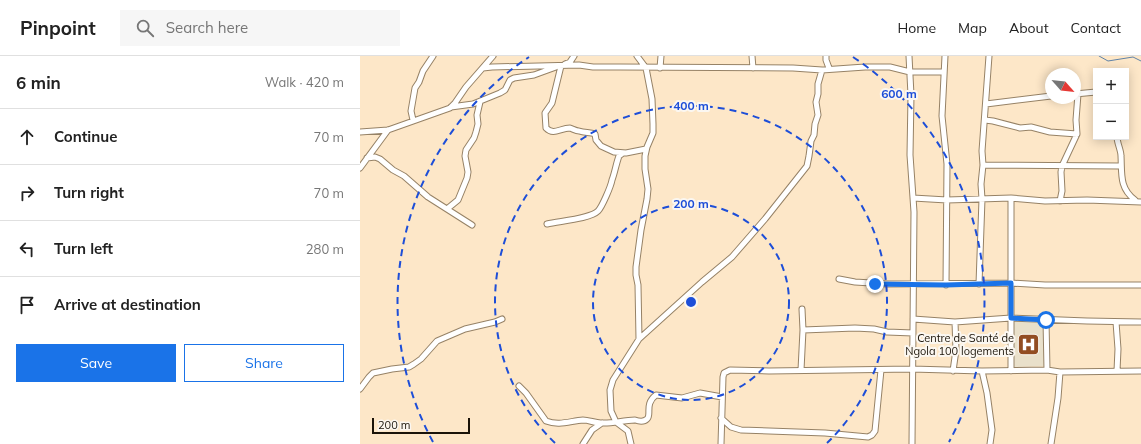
<!DOCTYPE html>
<meta charset="utf-8">
<style>
body{margin:0;font-family:Mulish,sans-serif;background:#f6f6f6;color:#222}
.controls{position:absolute;right:12px;top:12px;display:grid;overflow:hidden;border-radius:0px;box-shadow:0 2px 10px #0003}
.controls button{width:36px;height:36px;display:grid;place-items:center;padding:0;border:0;border-bottom:1px solid #e0e0e0;background:#fff;color:#222;font:20px sans-serif}
.compass{position:absolute;left:685px;top:12px;width:36px;height:36px;border-radius:50%;background:#fff;box-shadow:0 2px 10px #0003;rotate:117deg}
.scale{position:absolute;left:12px;bottom:10px;width:98px;box-sizing:border-box;padding-left:4px;border:2px solid #1a1308;border-top:0;font-size:11px;line-height:14px;white-space:nowrap;color:#1a1308;-webkit-text-stroke:3px #fbf7f1;paint-order:stroke}
.stop{position:absolute;width:12px;height:12px;margin:-9px;border:3px solid #1a73e8;border-radius:50%;background:#fff}
.stop.end{background:#1a73e8;border-color:#fff;box-shadow:0 1px 4px #0008}
.list{margin:0;padding:0;list-style:none}
h2{display:flex;justify-content:space-between;align-items:center;height:52px;margin:0;padding:0 16px;font-size:17px}
h2 small{font-size:13px;font-weight:400;color:#767676}
.list li{display:grid;grid-template-columns:26px 1fr auto;gap:12px;align-items:center;box-sizing:border-box;height:56px;padding:0 16px;border-top:1px solid #e0e0e0}
.list b{display:block;font-size:15px;white-space:nowrap}
.list em{font-size:13px;font-style:normal;color:#767676}
.actions{display:flex;gap:8px;padding:12px 16px}
.actions a{flex:1;padding:9px 0;border:1px solid #1a73e8;border-radius:0px;text-align:center;font-size:14px;color:#1a73e8}
.actions .main{background:#1a73e8;color:#fff}
.icon{flex:none;width:22px;height:22px;fill:none;stroke:currentColor;stroke-width:2;stroke-linecap:round;stroke-linejoin:round}
.map{position:relative;flex:none;width:781px;height:388px;overflow:hidden}
header{display:flex;align-items:center;gap:24px;box-sizing:border-box;height:56px;padding:0 20px;background:#fff;border-bottom:1px solid #e0e0e0}
header strong{font-size:19px}
nav{display:flex;gap:22px;margin-inline-start:auto;font-size:14px}
.search{width:280px;height:36px;background:#f6f6f6;display:flex;align-items:center;gap:10px;box-sizing:border-box;padding:0 14px;border-radius:0px;color:#767676;font-size:15px}
main{display:flex}
aside{flex:1;background:#fff}
.map>svg:first-child{display:block}
.medical{fill:#e9e0ca}
.lines{fill:none;stroke-linecap:round;stroke-linejoin:round}
.stream{stroke:#5f83a8;stroke-width:1}
.minor-casing{stroke:#968266;stroke-width:7}
.minor{stroke:#fff;stroke-width:5}
.route{stroke:#1a73e8;stroke-width:5}
.ring{fill:none;stroke:#1d4ed8;stroke-width:2;stroke-dasharray:7 5}
.labels{text-anchor:middle;dominant-baseline:central;stroke-width:4;stroke-linejoin:round;paint-order:stroke}
.poi-label{font-size:11px;fill:#1a1308;stroke:#fbf7f1;text-anchor:end}
.centre{fill:#1d4ed8;stroke:#fbf7f1;stroke-width:2}
.ring-label{font-size:12px;text-anchor:middle;font-weight:bold;fill:#1d4ed8;stroke:#fbf7f1;stroke-width:4;stroke-linejoin:round;paint-order:stroke}
</style>
<header>
<strong>Pinpoint</strong>
<div class="search"><svg class="icon" aria-label="search" viewBox="0 0 24 24"><circle cx="10" cy="10" r="6"/><path d="M15 15l6 6"/></svg>Search here</div>
<nav><a>Home</a><a>Map</a><a>About</a><a>Contact</a></nav>
</header>
<main>
<aside>
<h2>6 min<small>Walk · 420 m</small></h2>
<ul class="list">
<li><svg class="icon" aria-label="ahead" viewBox="0 0 24 24"><path d="M12 20V5M6 11l6-6 6 6"/></svg><div><b>Continue</b></div><em>70 m</em></li>
<li><svg class="icon" aria-label="right" viewBox="0 0 24 24"><path d="M7 20v-9h11M14 6l5 5-5 5"/></svg><div><b>Turn right</b></div><em>70 m</em></li>
<li><svg class="icon" aria-label="left" viewBox="0 0 24 24"><path d="M17 20v-9H6M10 6l-5 5 5 5"/></svg><div><b>Turn left</b></div><em>280 m</em></li>
<li><svg class="icon" aria-label="arrive" viewBox="0 0 24 24"><path d="M6 21V4h12l-3 4 3 4H6"/></svg><div><b>Arrive at destination</b></div></li>
</ul>
<div class="actions"><a class="main">Save</a><a>Share</a></div>
</aside>
<div class="map">
<svg width="781" height="388" viewBox="0 0 781 388">
<rect width="100%" height="100%" fill="#fde7c8"/>
<!-- medical -->
<path class="medical" d="M 653,265 L 685,265 L 685,310 L 654,311 Z"/>
<g class="lines">
<!-- stream -->
<path class="stream" d="M 739,0 L 748,5 L 773,1 L 781,5"/>
<defs>
<path id="minor" d="M 392,0 L 393,12
M 466,0 L 466,4 L 469,12
M 549,0 L 551,39 L 550,99 L 554,156 L 552,388
M 585,0 L 582,60 L 587,108 L 586,229
M 205,8 L 210,6 L 214,0
M 201,10 L 192,47 L 185,57 L 186,72 C 194,80 200,72 210,72 C 213,73 216,75 219,75 C 225,77 230,76 235,78 L 236,84 L 241,90 L 254,96 L 266,97 L 286,93
M 123,12 L 132,11 L 219,9 L 233,11 L 260,11 L 433,12 L 462,14 L 505,11 L 530,11 L 550,16 L 584,16
M 300,12 L 301,0
M 715,38 L 736,36
M 626,48 L 691,40
M 91,51 L 113,48 L 140,37 L 145,34 L 150,24 L 154,22 L 174,19 L 196,11
M 53,64 L 51,55 L 55,32 L 59,26 L 63,15 L 73,0
M 625,64 L 633,65 L 660,72 L 671,71 L 690,76 L 717,78
M 0,76 L 28,74 L 90,52 L 95,47 L 106,31 L 133,0
M 757,81 C 757,87 761,94 761,100 C 762,117 759,132 775,144
M 7,102 L 15,101 L 20,103 L 33,114 L 44,120 L 68,141 L 112,169
M 623,109 L 760,110
M 0,112 L 28,74
M 553,142 L 587,144 L 651,142 L 685,145 L 727,144 L 781,146
M 651,142 L 651,315
M 700,145 L 702,135 L 701,116 L 702,110 L 717,78 L 716,64 L 718,38
M 87,153 L 98,144 L 107,122 L 108,116 L 105,100 L 106,94 L 114,82 L 116,76 L 118,68 L 117,59 L 120,46
M 187,168 C 199,165 230,163 238,155 C 242,151 251,130 252,124 C 255,116 256,108 259,100 L 263,97
M 479,223 L 495,226 L 527,228 L 651,227 L 685,229 L 781,229
M 619,228 L 622,143 L 621,128 L 623,109 L 622,95 L 629,0
M 553,263 L 595,266 L 651,262 L 727,265 L 781,266
M 686,264 L 687,314
M 756,266 L 758,293 L 757,315
M 443,274 L 495,272 L 514,273 L 527,276 L 553,277
M 279,283 L 342,226 L 372,201 L 405,163 L 447,110 L 449,100 L 451,85 L 454,79 L 455,68 L 458,59 L 456,46 L 458,38 L 458,28 L 462,14
M 441,314 L 443,274 L 442,253
M 593,315 L 596,294 L 595,266
M 622,315 L 627,337 L 632,374 L 630,388
M 159,330 L 166,337 L 186,365 C 199,370 210,365 223,364 C 229,364 235,367 241,367 C 252,368 263,364 275,364 C 278,365 284,366 287,363 C 292,359 284,348 296,339 L 322,342 L 340,337 L 362,341
M 0,333 L 9,321 L 13,317 L 32,313 L 49,311 L 54,308 L 61,303 L 77,285 L 105,273 L 135,266 L 142,263
M 361,362 L 371,371 L 381,374 L 465,377 L 508,381 L 512,379 L 515,375 L 521,314
M 223,388 L 232,374 L 242,367
M 271,388 L 268,375 L 256,366 L 251,355 L 250,334 L 253,324 L 279,283 L 278,229 L 276,219 L 276,211 L 281,174 L 287,143 L 288,133 L 285,113 L 285,100 L 287,91 L 293,77 L 293,68 L 292,43 L 286,12 L 277,0
M 361,388 L 363,321 L 364,317 L 370,314 L 409,315 L 552,313 L 622,315 L 687,314 L 700,316 L 781,315
M 691,388 L 698,342 L 700,316"/>
</defs>
<!-- minor casing -->
<use href="#minor" class="minor-casing"/>
<!-- minor -->
<use href="#minor" class="minor"/>
</g>
<g class="lines">
<!-- route -->
<path class="route" d="M 515,228 L 586,229 L 651,227 L 651,262 L 686,264"/>
</g>
<!-- distance rings -->
<g class="ring">
<circle cx="331" cy="246" r="98"/>
<path d="M195 387A196 196 0 1 1 467 387"/>
<path d="M73 386A294 294 0 0 1 169 1M493 1A294 294 0 0 1 589 386"/>
</g>
<!-- icons -->
<defs>
<symbol id="hospital-square" viewBox="-11 -11 22 22"><rect x="-9" y="-9" width="18" height="18" rx="4" fill="#924d22" stroke="#fbf7f1"/><path d="M-5-5h3v3.5h4V-5h3V5h-3V1.5h-4V5h-3Z" fill="#fff"/></symbol>
</defs>
<g fill-rule="evenodd">
<use href="#hospital-square" x="656" y="276" width="25" height="25"/>
</g>
<g class="labels">
<!-- poi labels -->
<g class="poi-label">
<text x="654" y="282">Centre de Santé de<tspan x="654" dy="13">Ngola 100 logements</tspan></text>
</g>
</g>
<circle cx="331" cy="246" r="6" class="centre"/>
<g class="ring-label">
<text x="539" y="42">600 m</text>
<text x="331" y="54">400 m</text>
<text x="331" y="152">200 m</text>
</g>
</svg>
<div class="controls">
<button>+</button>
<button>−</button>
</div>
<svg class="compass" viewBox="-18 -18 36 36"><path d="M0-13l5 13h-10z" fill="#e53935"/><path d="M0 13l5-13h-10z" fill="#767676"/></svg>
<div class="scale">200 m</div>
<div class="stop" style="left:686px;top:264px"></div>
<div class="stop end" style="left:515px;top:228px"></div>
</div>
</main>
